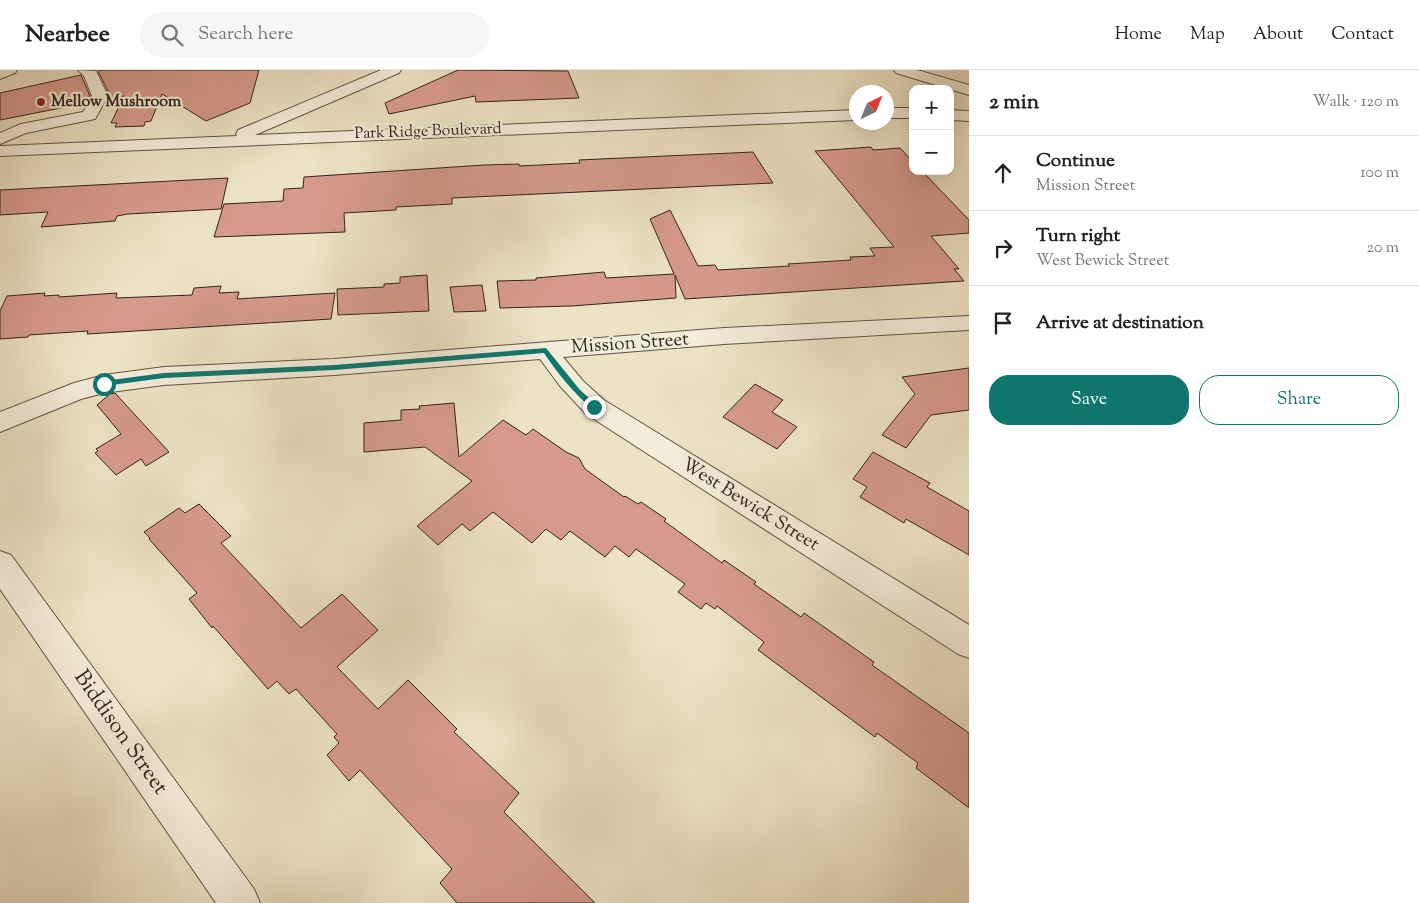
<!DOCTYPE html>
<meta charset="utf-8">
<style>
body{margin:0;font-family:"Sorts Mill Goudy",serif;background:#f6f6f6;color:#222}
.controls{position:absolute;right:15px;top:15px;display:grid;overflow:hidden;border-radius:10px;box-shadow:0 5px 20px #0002}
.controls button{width:45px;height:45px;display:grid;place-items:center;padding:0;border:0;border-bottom:1px solid #e0e0e0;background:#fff;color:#222;font:25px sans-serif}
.compass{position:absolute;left:849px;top:15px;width:45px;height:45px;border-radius:50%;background:#fff;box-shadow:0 5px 20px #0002;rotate:43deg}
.stop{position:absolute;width:15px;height:15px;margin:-11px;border:4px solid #0f766e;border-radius:50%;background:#fff}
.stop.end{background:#0f766e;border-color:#fff;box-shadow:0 1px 5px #0008}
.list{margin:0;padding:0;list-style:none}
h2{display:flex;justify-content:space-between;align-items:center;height:65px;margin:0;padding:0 20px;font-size:21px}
h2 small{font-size:16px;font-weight:400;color:#767676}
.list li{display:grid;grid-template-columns:32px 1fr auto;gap:15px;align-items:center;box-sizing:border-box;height:75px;padding:0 20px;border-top:1px solid #e0e0e0}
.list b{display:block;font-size:19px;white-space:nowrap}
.list p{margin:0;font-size:16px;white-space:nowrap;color:#767676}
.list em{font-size:16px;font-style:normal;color:#767676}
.actions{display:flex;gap:10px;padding:15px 20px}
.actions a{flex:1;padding:11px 0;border:1px solid #0f766e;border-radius:20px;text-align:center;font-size:18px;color:#0f766e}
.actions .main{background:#0f766e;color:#fff}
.icon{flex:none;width:28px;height:28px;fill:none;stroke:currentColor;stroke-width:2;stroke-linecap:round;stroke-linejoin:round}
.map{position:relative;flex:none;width:969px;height:833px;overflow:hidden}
header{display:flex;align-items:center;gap:30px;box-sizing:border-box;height:70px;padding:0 25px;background:#fff;border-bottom:1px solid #e0e0e0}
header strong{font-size:24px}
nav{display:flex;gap:28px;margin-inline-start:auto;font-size:18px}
.search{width:350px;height:45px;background:#f6f6f6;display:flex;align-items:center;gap:12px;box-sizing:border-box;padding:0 18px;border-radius:28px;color:#767676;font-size:19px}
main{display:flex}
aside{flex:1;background:#fff}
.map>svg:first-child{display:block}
.building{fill:#d69a8c;stroke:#32241b}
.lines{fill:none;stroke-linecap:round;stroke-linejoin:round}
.minor-casing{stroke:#605445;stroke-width:2}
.minor{fill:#f3ecd9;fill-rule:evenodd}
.route{fill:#0f766e}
.poi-dot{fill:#8f2418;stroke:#f3ecd9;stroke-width:2}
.labels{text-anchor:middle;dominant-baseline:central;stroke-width:4.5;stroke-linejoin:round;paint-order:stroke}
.far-poi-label{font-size:16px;font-weight:bold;fill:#32241b;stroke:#f3ecd9;text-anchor:start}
.far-street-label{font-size:16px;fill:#32241b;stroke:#f3ecd9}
.street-label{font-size:19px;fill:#32241b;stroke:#f3ecd9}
.near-street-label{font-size:22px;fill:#32241b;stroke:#f3ecd9}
</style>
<header>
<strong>Nearbee</strong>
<div class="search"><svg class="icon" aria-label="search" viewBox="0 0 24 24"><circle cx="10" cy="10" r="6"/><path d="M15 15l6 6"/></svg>Search here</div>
<nav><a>Home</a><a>Map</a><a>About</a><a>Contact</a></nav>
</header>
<main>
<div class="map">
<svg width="969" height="833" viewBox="0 0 969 833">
<rect width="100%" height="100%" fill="#ece2c4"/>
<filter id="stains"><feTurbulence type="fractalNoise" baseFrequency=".004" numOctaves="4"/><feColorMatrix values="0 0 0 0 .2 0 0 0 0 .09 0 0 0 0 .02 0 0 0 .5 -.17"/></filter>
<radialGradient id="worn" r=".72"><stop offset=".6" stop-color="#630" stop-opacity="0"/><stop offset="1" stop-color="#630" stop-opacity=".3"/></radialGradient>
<!-- building -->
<path class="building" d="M 102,0 L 259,0 L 250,33 L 206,51 L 162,24 L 151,51 L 145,52 L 144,56 L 115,57 L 117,53 L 111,53 L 124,26 L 109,29 L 110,25 L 98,1 Z
M 458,0 L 568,1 L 579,28 L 476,32 L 475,26 L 389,44 L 385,33 Z
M 81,5 L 90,26 L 86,33 L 0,50 L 0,23 Z
M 871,77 L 873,80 L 900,78 L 913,92 L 913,101 L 922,101 L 969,150 L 969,163 L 931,166 L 959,199 L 954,199 L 964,211 L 685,229 L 675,205 L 676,228 L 572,236 L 500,238 L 497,211 L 536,210 L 536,208 L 604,202 L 606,208 L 674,204 L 650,149 L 670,140 L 698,196 L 715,195 L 718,200 L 790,196 L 788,194 L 851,190 L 850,187 L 875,186 L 870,178 L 894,177 L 815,81 Z
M 753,82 L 773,113 L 452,128 L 452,134 L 396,137 L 396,140 L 344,143 L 345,162 L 214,167 L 224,134 L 283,131 L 284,119 L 303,118 L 304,107 L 484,95 L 519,94 L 519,96 L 580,93 L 579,90 Z
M 228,108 L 221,139 L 128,144 L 117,146 L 115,151 L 41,157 L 48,142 L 0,145 L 0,120 Z
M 427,205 L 429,241 L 338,245 L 337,219 L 384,217 L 384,214 L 400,213 L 400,207 Z
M 482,215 L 486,241 L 454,242 L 450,217 Z
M 221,216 L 219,223 L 239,222 L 237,229 L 335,223 L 331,249 L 87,264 L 88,261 L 29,265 L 28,267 L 0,269 L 0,241 L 7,226 L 45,223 L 44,226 L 59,225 L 59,227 L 117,223 L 116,228 L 192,225 L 194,218 Z
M 969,298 L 969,340 L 931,345 L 906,378 L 882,365 L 915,324 L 902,307 Z
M 755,314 L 783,330 L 772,342 L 797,357 L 777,379 L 723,347 Z
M 115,323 L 169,382 L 146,396 L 141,389 L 116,405 L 95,383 L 98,381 L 96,379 L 121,364 L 97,335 L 110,324 Z
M 454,333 L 459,387 L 503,350 L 526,365 L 533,359 L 566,382 L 579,388 L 585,399 L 624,427 L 625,426 L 638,434 L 641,432 L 666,449 L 664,451 L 722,493 L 724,490 L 756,512 L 754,514 L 801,547 L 804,543 L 874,592 L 872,595 L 969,663 L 969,738 L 916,698 L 918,693 L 877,663 L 875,667 L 758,580 L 764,572 L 717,536 L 715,539 L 706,533 L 701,539 L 678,522 L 685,514 L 636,479 L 629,487 L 615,476 L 605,487 L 570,461 L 561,470 L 546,459 L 532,473 L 493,442 L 470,461 L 462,454 L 438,475 L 417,456 L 472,411 L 425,377 L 364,382 L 364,353 L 401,350 L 401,340 L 420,339 L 419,336 Z
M 873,382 L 930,413 L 927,417 L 969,441 L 969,485 L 906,449 L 904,453 L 860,427 L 867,417 L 853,409 Z
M 199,434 L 231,466 L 221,473 L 301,558 L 342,524 L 378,560 L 337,597 L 378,639 L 408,610 L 457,659 L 454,662 L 519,723 L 504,742 L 595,833 L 457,833 L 440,813 L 452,799 L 360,700 L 349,711 L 327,685 L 339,673 L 334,667 L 337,664 L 296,619 L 289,624 L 277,611 L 268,619 L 213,556 L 212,558 L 189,529 L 197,523 L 149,469 L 150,468 L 144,462 L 179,438 L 185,443 Z"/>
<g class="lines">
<defs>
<path id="minor" d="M 0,0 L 17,0 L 15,3 L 0,9 Z
M 78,0 L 96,1 L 108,26 L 95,49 L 26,63 L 0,74 L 0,63 L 21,54 L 83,42 L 92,26 L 84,6 Z
M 381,0 L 401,0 L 399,3 L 255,65 L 856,40 L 856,50 L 0,86 L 0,76 L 237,66 L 236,64 L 238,60 Z
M 894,0 L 917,0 L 969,15 L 969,25 L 896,3 Z
M 886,38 L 913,38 L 913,48 L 886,48 Z
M 950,40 L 969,41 L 969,51 L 950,50 Z
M 969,246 L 969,260 L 724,274 L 563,287 L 583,311 L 604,330 L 969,555 L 969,588 L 958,584 L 586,344 L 560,316 L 540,289 L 334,305 L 164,315 L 104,323 L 81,329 L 0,362 L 0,342 L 74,313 L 104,305 L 164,297 L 334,289 L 724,258 Z
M 0,481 L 11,485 L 254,819 L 260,833 L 216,833 L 0,519 Z"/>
</defs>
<!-- minor casing -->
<use href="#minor" class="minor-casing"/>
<!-- minor -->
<use href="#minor" class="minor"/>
</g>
<!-- route -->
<path class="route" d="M 546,278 L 580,320 L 597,335 L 597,339 L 592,339 C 573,322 558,304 544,283 L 334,300 L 164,308 L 104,316 L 100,314 L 104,311 L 164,303 L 334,295 Z"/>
<!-- markers -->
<circle class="poi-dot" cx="41" cy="32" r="5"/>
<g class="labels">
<!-- far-poi labels -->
<g class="far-poi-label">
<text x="51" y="32">Mellow Mushroom</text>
</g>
<!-- far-street labels -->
<g class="far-street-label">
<text transform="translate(428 62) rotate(-2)">Park Ridge Boulevard</text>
</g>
<!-- street labels -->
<g class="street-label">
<text transform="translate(630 274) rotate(-4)">Mission Street</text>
<text transform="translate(750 435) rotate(32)">West Bewick Street</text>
</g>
<!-- near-street labels -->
<g class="near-street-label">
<text transform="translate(120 663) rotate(55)">Biddison Street</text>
</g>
</g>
<rect width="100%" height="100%" filter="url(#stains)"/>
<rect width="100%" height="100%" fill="url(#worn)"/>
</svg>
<div class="controls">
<button>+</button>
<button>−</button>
</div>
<svg class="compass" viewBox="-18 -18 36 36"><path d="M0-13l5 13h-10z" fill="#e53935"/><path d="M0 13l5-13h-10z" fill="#767676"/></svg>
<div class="stop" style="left:104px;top:314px"></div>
<div class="stop end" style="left:594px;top:337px"></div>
</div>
<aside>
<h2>2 min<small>Walk · 120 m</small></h2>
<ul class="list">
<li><svg class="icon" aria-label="ahead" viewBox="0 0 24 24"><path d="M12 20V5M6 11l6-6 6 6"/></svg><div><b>Continue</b><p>Mission Street</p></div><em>100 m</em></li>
<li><svg class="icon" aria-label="right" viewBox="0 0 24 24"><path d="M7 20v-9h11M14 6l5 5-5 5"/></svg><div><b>Turn right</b><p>West Bewick Street</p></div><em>20 m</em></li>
<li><svg class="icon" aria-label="arrive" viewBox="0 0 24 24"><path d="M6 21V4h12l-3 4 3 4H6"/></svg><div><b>Arrive at destination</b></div></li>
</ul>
<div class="actions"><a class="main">Save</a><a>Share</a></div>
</aside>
</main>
